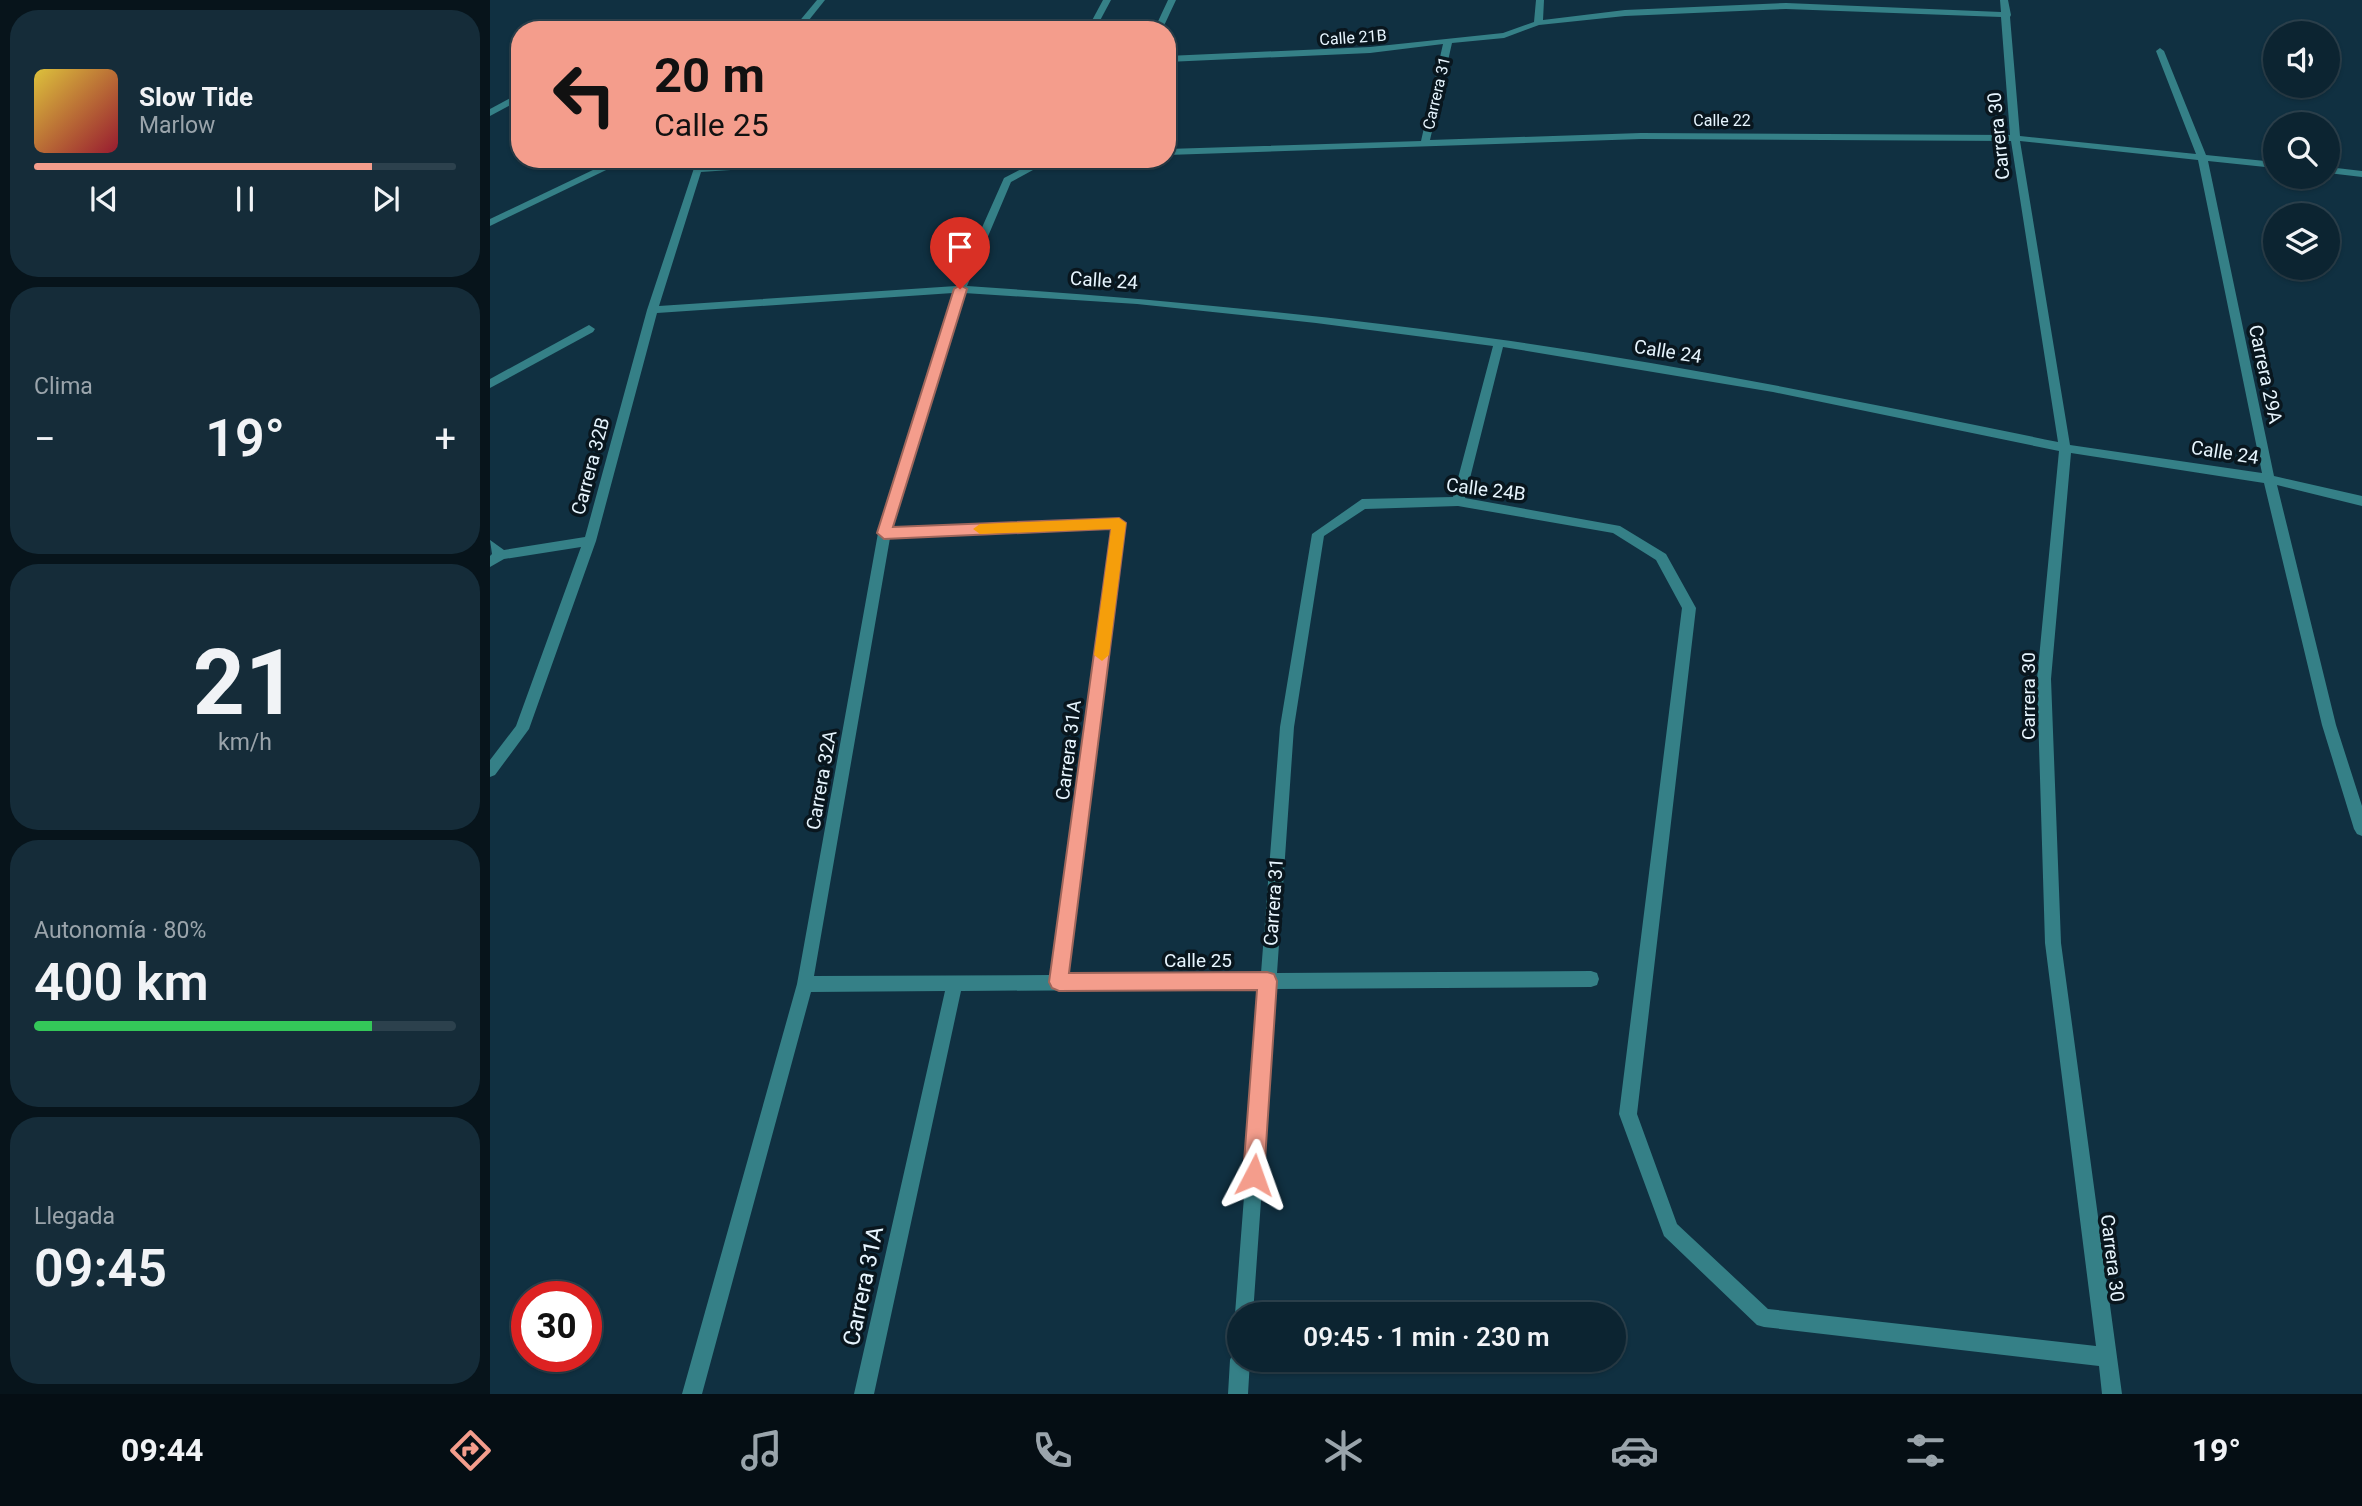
<!DOCTYPE html>
<html lang="es">
<head>
<meta charset="utf-8">
<style>
  :root { --surface:#0c2431; --page:#152c39; --text:#f1f3f6; --muted:#9aa4ab; --line:#2c414d; --accent:#f49d8c }
  body { margin:0; font-family:Roboto,sans-serif; background:var(--page); color:var(--text); height:100vh; display:flex; flex-direction:column; font-size:26px; white-space:nowrap }
  * { box-sizing:border-box; margin:0 }
  p { font-size:23px; color:var(--muted) }
  .icon { flex:none; width:38px; height:38px; fill:none; stroke:currentColor; stroke-width:2; stroke-linecap:round; stroke-linejoin:round }
  .map { position:relative; flex:1; overflow:hidden }
  .sheet { display:flex; flex-direction:column; gap:10px; padding:10px; background:#07141b; width:490px }
  .sheet>* { flex:none }
  .guide { position:absolute; left:21px; top:21px; width:665px; height:147px; border-radius:28px; box-shadow:0 2px 5px #0004,0 0 0 2px var(--line); background:#f49d8c; color:#111; overflow:hidden }
  .buttons { position:absolute; left:1773px; top:21px; display:grid; gap:14px }
  .buttons a { display:grid; place-items:center; width:77px; height:77px; border-radius:50%; background:var(--surface); box-shadow:0 2px 5px #0004,0 0 0 2px var(--line); font-size:35px }
  .speed { position:absolute; left:21px; top:1281px; display:flex; gap:14px; font-size:35px; font-weight:700; text-align:center }
  .speed>* { display:grid; place-content:center; width:91px; height:91px; border-radius:50%; background:var(--surface); box-shadow:0 2px 5px #0004,0 0 0 2px var(--line); line-height:1 }
  .speed .limit { border:10px solid #d22; background:#fff; color:#111 }
  .pin { position:absolute; display:grid; place-items:center; width:60px; height:60px; color:#fff; margin:-72px -30px; border-radius:50% 50% 50% 0; rotate:-45deg; box-shadow:0 0 7px #0007 }
  .pin .icon { rotate:45deg }
  .me { position:absolute; width:77px; margin:-38px; rotate:4deg; stroke-linejoin:round; filter:drop-shadow(0 0 5px #0008) }
  .turn { display:flex; align-items:center; gap:24px; height:147px; padding:0 28px; font-size:32px }
  .turn .icon { width:91px; height:91px; stroke-width:2.5 }
  .turn b { display:block; font-size:49px; line-height:60px }
  .big { font-size:52px; font-weight:600; line-height:1.1 }
  .sheet .tile { flex:1; display:flex; flex-direction:column; justify-content:center; gap:10px; min-width:0; padding:0 24px; border-radius:28px; background:var(--page) }
  .sheet .dial { align-items:center; gap:0 }
  .dial b { font-size:91px; line-height:1 }
  .song { display:flex; align-items:center; gap:21px }
  .cover { width:84px; height:84px; border-radius:10px; background:linear-gradient(135deg,hsl(50 70% 55%),hsl(350 70% 35%)) }
  .played { height:7px; border-radius:4px; background:linear-gradient(90deg,var(--accent) 80%,var(--line) 80%) }
  .keys { display:flex; justify-content:space-around; direction:ltr }
  .heat { display:flex; justify-content:space-between; align-items:center; font-size:38px; direction:ltr }
  .charge { height:10px; border-radius:5px; background:linear-gradient(90deg,#34c759 80%,var(--line) 0) }
  .trip { position:absolute; left:737px; top:1302px; width:399px; height:70px; border-radius:35px; background:var(--surface); box-shadow:0 2px 5px #0004,0 0 0 2px var(--line); font-weight:600; line-height:70px; text-align:center }
  .dock { display:flex; height:112px; justify-content:space-around; align-items:center; background:#050e14; color:var(--muted) }
  .dock .icon { width:49px; height:49px }
  .dock .selected { color:var(--accent) }
  .dock b { font-size:32px; color:var(--text) }
  main { display:flex; flex:1; min-height:0 }
  .map>svg:first-child { display:block }
  .lines { fill:none; stroke-linecap:round; stroke-linejoin:round }
  .minor { fill:#358087; fill-rule:evenodd }
  .route { fill:#f49d8c; stroke:#9f665b; stroke-width:2 }
  .slow { fill:#f59e0b }
  .labels { text-anchor:middle; stroke-width:7; stroke-linejoin:round; paint-order:stroke }
  .far-street-label { font-size:16px; fill:#e7f5fe; stroke:#09161e }
  .street-label { font-size:19px; fill:#e7f5fe; stroke:#09161e }
  .near-street-label { font-size:23px; fill:#e7f5fe; stroke:#09161e }
</style>
</head>
<body>
<main>
<section class="sheet">
<div class="tile">
<div class="song"><i class="cover"></i><div><b>Slow Tide</b><p>Marlow</p></div></div>
<div class="played"></div>
<div class="keys"><svg class="icon" aria-label="previous" viewBox="0 0 24 24"><path d="M18 5L8 12l10 7zM5 5v14"/></svg><svg class="icon" aria-label="pause" viewBox="0 0 24 24"><path d="M8 5v14M16 5v14"/></svg><svg class="icon" aria-label="next" viewBox="0 0 24 24"><path d="M6 5l10 7-10 7zM19 5v14"/></svg></div>
</div>
<div class="tile"><p>Clima</p>
<div class="heat"><a>−</a><b class="big">19°</b><a>+</a></div>
</div>
<div class="tile dial"><b>21</b><p>km/h</p></div>
<div class="tile"><p>Autonomía · 80%</p><b class="big">400 km</b><div class="charge"></div></div>
<div class="tile"><p>Llegada</p><b class="big">09:45</b></div>
</section>
<div class="map">
<svg width="1872" height="1394" viewBox="0 0 1872 1394">
  <rect width="100%" height="100%" fill="#103041"/>
  <g class="lines">
    <g class="minor">
      <path d="M327,0H335L311,30H302Z"/>
      <path d="M613,0H621L606,28H600L599,26Z"/>
      <path d="M678,0H686L672,30H664Z"/>
      <path d="M1046,0H1054L1053,20L1135,10L1296,3L1511,12L1510,0H1518L1521,15L1520,17L1530,136L1706,154L1666,51L1670,48L1674,51L1716,155L1785,162V168L1718,161L1784,476L1872,496V506L1787,485L1846,725L1872,806V836L1867,834L1864,829L1832,725L1774,483L1581,453L1561,679L1571,943L1632,1394H1612L1609,1366L1274,1327L1267,1325L1174,1236L1129,1114L1192,608L1166,560L1123,533L968,506L875,509L834,536L804,727L787,973L1101,971L1107,973L1109,979L1107,985L1101,987L786,989L763,1314H749V1321L745,1314L770,989L471,991L384,1394H364L455,991L321,992L212,1394H192L307,984L388,533L463,293L167,313L106,541L39,729L5,775L0,777V760L26,726L91,547L14,559L0,567V556L2,554L0,540L14,550L95,537L157,310L207,159H217L214,166L309,159H362L357,162L211,172L169,306L466,286L514,178L537,166L563,159H581L543,170L521,182L477,286C654,298 830,314 1006,339C1195,365 1382,404 1568,442L1521,141L1151,139L677,155V149L931,141L953,44L880,53L677,62V56L880,47L1013,33L1044,22ZM1296,9L1511,17L1520,135L1151,133L940,140L962,43L1014,38L1049,25L1135,16ZM1530,141L1708,160L1772,473L1580,445ZM474,293L647,304L826,323L1003,346L963,497L872,499L822,534L790,727L771,973L578,974L635,523L629,518L402,528ZM1013,347L1283,392L1569,451L1547,679L1555,943L1606,1346L1278,1309L1187,1224L1147,1114L1206,608L1176,554L1130,526L975,498ZM622,528L562,975L324,976L400,538Z"/>
      <path d="M30,93V100L0,116V109Z"/>
      <path d="M126,159H139L0,226V219Z"/>
      <path d="M1838,167L1872,171V177L1838,173Z"/>
      <path d="M99,325L105,329L103,332L0,388V379Z"/>
      <path d="M749,1351V1360H760L758,1394H738L740,1360L743,1353Z"/>
    </g>
  </g>
  <path class="route" d="M470,285L477,289L403,527L629,518L636,523L579,973L777,972L784,974L787,981L774,1175L771,1182L764,1185L756,1182L753,1175L767,990L569,991L562,988L559,982L621,529L394,539L387,533L464,289Z"/>
  <path class="slow" d="M629,518L636,523L619,655L612,661L604,655L621,529L490,534L483,529L490,524Z"/>
  <g class="labels">
    <g class="far-street-label">
      <text transform="translate(863 37) rotate(-4)" y="6">Calle 21B</text>
      <text transform="translate(946 93) rotate(-77)" y="6">Carrera 31</text>
      <text x="1232" y="126">Calle 22</text>
    </g>
    <g class="street-label">
      <text transform="translate(1508 136) rotate(-96)" y="7">Carrera 30</text>
      <text transform="translate(614 280) rotate(4)" y="7">Calle 24</text>
      <text transform="translate(1178 351) rotate(9)" y="7">Calle 24</text>
      <text transform="translate(1776 374) rotate(78)" y="7">Carrera 29A</text>
      <text transform="translate(1735 452) rotate(9)" y="7">Calle 24</text>
      <text transform="translate(100 466) rotate(-75)" y="7">Carrera 32B</text>
      <text transform="translate(996 489) rotate(7)" y="7">Calle 24B</text>
      <text transform="translate(1538 696) rotate(-90)" y="7">Carrera 30</text>
      <text transform="translate(578 750) rotate(-83)" y="7">Carrera 31A</text>
      <text transform="translate(331 780) rotate(-80)" y="7">Carrera 32A</text>
      <text transform="translate(783 902) rotate(-86)" y="7">Carrera 31</text>
      <text x="708" y="967">Calle 25</text>
      <text transform="translate(1623 1258) rotate(83)" y="7">Carrera 30</text>
    </g>
    <g class="near-street-label">
      <text transform="translate(373 1286) rotate(-78)" y="8">Carrera 31A</text>
    </g>
  </g>
</svg>
<div class="buttons">
<a><svg class="icon" aria-label="sound" viewBox="0 0 24 24"><path d="M4 9h4l5-4v14l-5-4H4zM17 9q2 3 0 6"/></svg></a>
<a><svg class="icon" aria-label="search" viewBox="0 0 24 24"><circle cx="10" cy="10" r="6"/><path d="M15 15l6 6"/></svg></a>
<a><svg class="icon" aria-label="layers" viewBox="0 0 24 24"><path d="M12 4l9 5-9 5-9-5zM3 14l9 5 9-5"/></svg></a>
</div>
<div class="speed"><div class="limit">30</div></div>
<div class="pin" style="left:470px;top:289px;background:#d93025"><svg class="icon" aria-label="arrive" viewBox="0 0 24 24"><path d="M6 21V4h12l-3 4 3 4H6"/></svg></div>
<svg class="me" style="left:764px;top:1175px" viewBox="-20 -20 40 40"><path d="M0-17L14 15 0 8-14 15z" fill="#f49d8c" stroke="#fff" stroke-width="4"/></svg>
<div class="trip">09:45 · 1 min · 230 m</div>
<div class="guide">
<div class="turn"><svg class="icon" aria-label="left" viewBox="0 0 24 24"><path d="M17 20v-9H6M10 6l-5 5 5 5"/></svg><div><b>20 m</b>Calle 25</div></div>
</div>
</div>
</main>
<nav class="dock">
<b>09:44</b>
<svg class="icon selected" aria-label="directions" viewBox="0 0 24 24"><path d="M12 3l9 9-9 9-9-9zM9 14v-3h6M13 9l2 2-2 2"/></svg>
<svg class="icon" aria-label="music" viewBox="0 0 24 24"><path d="M9 18V5l10-2v13"/><circle cx="6" cy="18" r="3"/><circle cx="16" cy="16" r="3"/></svg>
<svg class="icon" aria-label="phone" viewBox="0 0 24 24"><path d="M5 4h4l2 5-3 2q2 4 5 5l2-3 5 2v4C11 20 4 13 5 4z"/></svg>
<svg class="icon" aria-label="climate" viewBox="0 0 24 24"><path d="M12 3v18M4 7l16 10M4 17L20 7"/></svg>
<svg class="icon" aria-label="car" viewBox="0 0 24 24"><path d="M5 17H2v-5l4-1 3-4h7l3 4 3 1v5h-3M9 17h6M6 11h13"/><circle cx="7" cy="17" r="2"/><circle cx="17" cy="17" r="2"/></svg>
<svg class="icon" aria-label="filters" viewBox="0 0 24 24"><path d="M4 7h16M4 17h16"/><circle cx="9" cy="7" r="2"/><circle cx="15" cy="17" r="2"/></svg>
<b>19°</b>
</nav>
</body>
</html>
